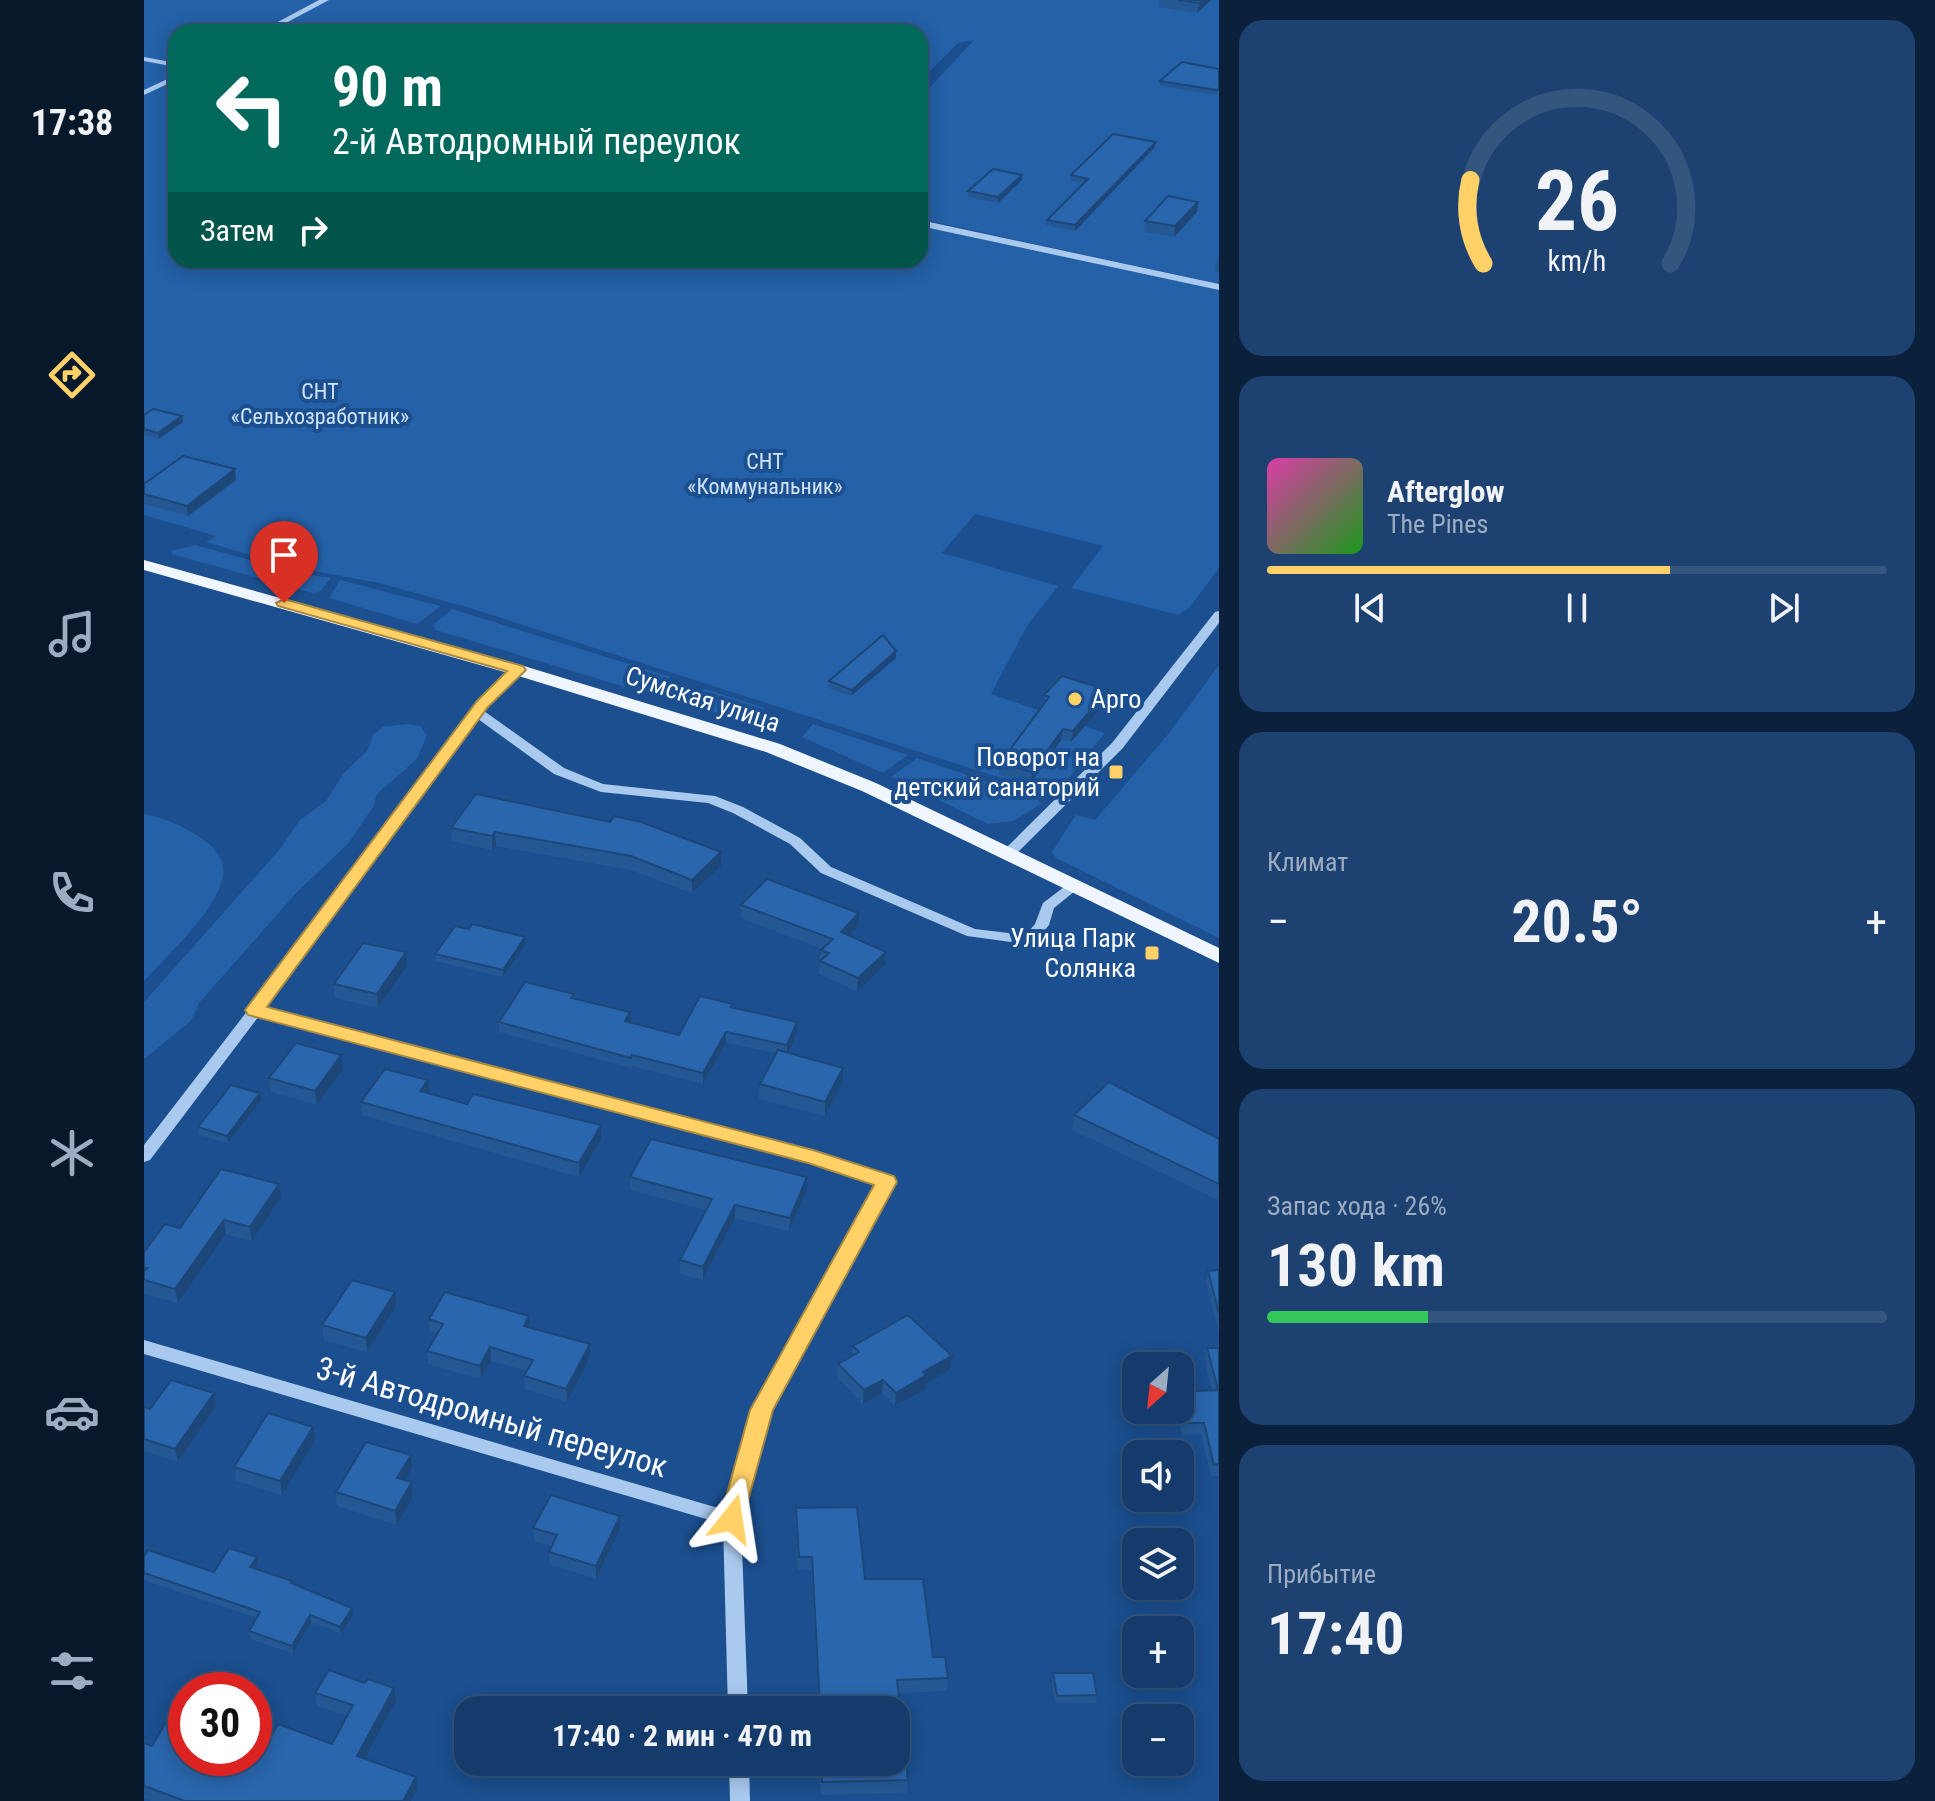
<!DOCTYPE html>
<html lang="ru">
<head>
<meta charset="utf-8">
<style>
  :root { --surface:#143b6b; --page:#1d4271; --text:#f1f3f6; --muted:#9dadc1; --line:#33557e; --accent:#ffd166 }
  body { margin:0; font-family:"Roboto Condensed",sans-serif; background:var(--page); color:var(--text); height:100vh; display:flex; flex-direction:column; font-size:30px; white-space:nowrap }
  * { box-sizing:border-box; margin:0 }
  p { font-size:26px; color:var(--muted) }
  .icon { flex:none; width:44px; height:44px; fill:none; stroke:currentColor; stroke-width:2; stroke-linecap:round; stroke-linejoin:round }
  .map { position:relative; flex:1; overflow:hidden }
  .details { display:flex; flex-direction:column; gap:20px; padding:20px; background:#0b203b; width:716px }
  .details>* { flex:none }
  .top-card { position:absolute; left:24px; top:24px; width:760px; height:244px; border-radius:24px; box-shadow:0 4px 20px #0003,0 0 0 2px var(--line); background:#00695c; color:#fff; overflow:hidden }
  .needle { width:52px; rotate:207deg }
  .fabs { position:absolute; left:978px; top:1352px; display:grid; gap:16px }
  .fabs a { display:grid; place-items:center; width:72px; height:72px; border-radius:16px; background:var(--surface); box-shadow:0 4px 20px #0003,0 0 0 2px var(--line); font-size:40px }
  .speed { position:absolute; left:24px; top:1672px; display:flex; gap:16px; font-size:40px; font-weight:700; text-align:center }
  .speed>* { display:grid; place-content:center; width:104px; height:104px; border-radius:50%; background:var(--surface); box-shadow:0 4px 20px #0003,0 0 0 2px var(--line); line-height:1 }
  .speed .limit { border:12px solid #d22; background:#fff; color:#111 }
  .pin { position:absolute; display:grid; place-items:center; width:68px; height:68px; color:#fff; margin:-82px -34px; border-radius:50% 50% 50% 0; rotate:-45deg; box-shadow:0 0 8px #0007 }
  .pin .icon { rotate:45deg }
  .me { position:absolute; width:88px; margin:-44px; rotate:15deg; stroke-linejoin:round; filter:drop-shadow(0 0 6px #0008) }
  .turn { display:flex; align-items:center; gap:28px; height:168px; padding:0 32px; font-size:36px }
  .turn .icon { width:104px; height:104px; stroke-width:2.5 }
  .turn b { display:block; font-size:56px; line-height:68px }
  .then { display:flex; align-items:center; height:76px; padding:0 32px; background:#0003; gap:16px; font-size:30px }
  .big { font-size:60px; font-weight:700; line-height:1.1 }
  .details .card { flex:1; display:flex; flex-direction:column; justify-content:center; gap:12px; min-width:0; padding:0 28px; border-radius:24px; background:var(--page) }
  .details .dial { align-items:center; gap:0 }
  .dial svg { height:208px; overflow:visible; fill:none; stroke:var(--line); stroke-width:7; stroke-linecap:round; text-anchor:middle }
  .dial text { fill:var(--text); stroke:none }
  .song { display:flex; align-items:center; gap:24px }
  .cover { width:96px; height:96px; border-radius:12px; background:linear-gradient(135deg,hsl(320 70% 55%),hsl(120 70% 35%)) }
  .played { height:8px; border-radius:4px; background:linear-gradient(90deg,var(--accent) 65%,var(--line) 65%) }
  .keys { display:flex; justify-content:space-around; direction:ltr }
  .heat { display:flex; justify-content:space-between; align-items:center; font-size:44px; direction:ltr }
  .charge { height:12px; border-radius:6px; background:linear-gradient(90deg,#34c759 26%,var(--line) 0) }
  .trip { position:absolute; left:310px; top:1696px; width:456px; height:80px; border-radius:24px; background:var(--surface); box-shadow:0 4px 20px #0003,0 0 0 2px var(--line); font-weight:700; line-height:80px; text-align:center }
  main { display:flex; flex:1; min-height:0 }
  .dock { display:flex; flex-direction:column; width:144px; justify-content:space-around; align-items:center; background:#08182b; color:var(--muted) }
  .dock .icon { width:56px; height:56px }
  .dock .active { color:var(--accent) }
  .dock b { font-size:36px; color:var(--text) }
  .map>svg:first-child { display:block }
  .green { fill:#2461a8 }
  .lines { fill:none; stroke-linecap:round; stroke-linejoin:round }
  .minor { fill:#a9c9ee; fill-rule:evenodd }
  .major { fill:#f0f6ff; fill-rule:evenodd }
  .wall { fill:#245895 }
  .shaded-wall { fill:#1d4779 }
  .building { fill:#2a66ad; stroke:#1d4779; stroke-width:2 }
  .route { fill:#ffd166; stroke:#a68842; stroke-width:2 }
  .poi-dot { fill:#ffd166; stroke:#1b4f8f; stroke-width:3 }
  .labels { text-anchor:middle; stroke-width:8; stroke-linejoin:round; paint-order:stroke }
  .far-park-label { font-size:22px; fill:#cfe3fa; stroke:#1b4f8f }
  .street-label { font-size:26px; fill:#fff; stroke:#1b4f8f }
  .poi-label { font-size:26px; fill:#fff; stroke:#1b4f8f; text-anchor:end }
  .near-street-label { font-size:32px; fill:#fff; stroke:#1b4f8f }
</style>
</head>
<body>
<main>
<nav class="dock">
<b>17:38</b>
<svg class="icon active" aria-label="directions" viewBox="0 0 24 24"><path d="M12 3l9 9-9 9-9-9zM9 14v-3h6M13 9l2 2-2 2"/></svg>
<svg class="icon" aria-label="music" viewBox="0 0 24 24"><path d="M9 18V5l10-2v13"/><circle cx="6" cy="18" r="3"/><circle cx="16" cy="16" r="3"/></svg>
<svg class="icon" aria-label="phone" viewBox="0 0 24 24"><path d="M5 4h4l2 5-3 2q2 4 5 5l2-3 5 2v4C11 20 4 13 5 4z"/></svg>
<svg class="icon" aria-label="climate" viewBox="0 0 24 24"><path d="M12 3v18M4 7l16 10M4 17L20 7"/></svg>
<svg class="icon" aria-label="car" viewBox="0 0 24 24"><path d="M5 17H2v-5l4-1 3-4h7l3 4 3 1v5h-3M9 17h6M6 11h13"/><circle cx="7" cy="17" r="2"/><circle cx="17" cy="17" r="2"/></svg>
<svg class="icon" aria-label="filters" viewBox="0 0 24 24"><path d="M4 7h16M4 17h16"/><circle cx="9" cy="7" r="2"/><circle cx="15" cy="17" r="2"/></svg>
</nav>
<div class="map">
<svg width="1075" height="1801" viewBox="0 0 1075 1801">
  <rect width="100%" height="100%" fill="#1b4f8f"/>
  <g class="green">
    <path d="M0,0H1075V284L776,219V98L830,40L814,43L776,81V32H32V260H776V223L1075,287V568L1045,608L1034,615L927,588L959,546L831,514L798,553L914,586L883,626L847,694L961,733L910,795L326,608L235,583L148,567L62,542L72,536L0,515Z"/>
    <path d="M51,545L145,571L186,578L177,591L168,593L28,554V551Z"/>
    <path d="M196,580L297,606L273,624L185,598Z"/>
    <path d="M308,609L527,677L501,693L292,630L289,625Z"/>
    <path d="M1075,665V938L912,858L908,852L932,815L951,820L1026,732Z"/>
    <path d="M561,689L621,708L609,723L521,700Z"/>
    <path d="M262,724L276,726L283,735L273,759L233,794L229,807L204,844L154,891L55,1003L47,1021L0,1059V1002L135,850L156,820L182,801L199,774L223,751L229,735L239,727Z"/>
    <path d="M669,724L764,755L739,773L658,737Z"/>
    <path d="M773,758L891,798L897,804L869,821L844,824L747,777Z"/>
    <path d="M0,814C21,818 39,826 57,838C66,844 77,854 79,866C85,900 22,957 0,981Z"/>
  </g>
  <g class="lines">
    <g class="minor">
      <path d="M175,0H185L125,32H115Z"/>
      <path d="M0,57L32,63V67L0,61Z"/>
      <path d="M32,75V80L0,95V90Z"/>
      <path d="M776,220L1075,284V290L776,226Z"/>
      <path d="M1075,611V623L978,749L869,857H859L857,854L859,851L968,743L1071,612Z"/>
      <path d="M374,666L380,670L378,673L340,711L420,768L459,784L571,796L599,807L656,838L687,867L831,929L873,934L885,931L891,924L899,903L924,884H934L936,887L910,908L905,925L895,937L874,943L823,936L677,873L646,844L589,813L564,803L457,792L410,774L334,719L121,1008L669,1151L748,1178L750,1182L626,1410L597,1519L604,1710H584L579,1524L0,1354V1340L581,1510L608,1410L733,1185L665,1161L115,1016L6,1160L0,1162V1145L165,931L335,701L370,667Z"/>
      <path d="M585,1762H605L606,1801H586Z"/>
    </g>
    <path class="major" d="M0,560L380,666L636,744L732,783L1075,948V963L718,791L622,752L368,674L0,570Z"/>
  </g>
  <g class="wall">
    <path d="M1016,0H1067L1053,13L1015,7Z"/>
    <path d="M1075,69V92L1072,95L1016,86V81Z"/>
    <path d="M1011,147L931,231L902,225L903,220L939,183L926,181L927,175Z"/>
    <path d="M878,180L854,203L824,197V191Z"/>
    <path d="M1053,212L1030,237L1000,232L1001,221Z"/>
    <path d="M1075,258V272L1071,271L1073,260Z"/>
    <path d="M0,415L39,422L15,439L0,435Z"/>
    <path d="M91,469L92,480L44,516L0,504V484Z"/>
    <path d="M752,658L707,696L684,688L685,681Z"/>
    <path d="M964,690L963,701L927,742L917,740L887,783L855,774L856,763L900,704V695Z"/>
    <path d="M307,828L577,852V866L548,893L487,870L352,846L348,850L308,841Z"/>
    <path d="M597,905L714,926L705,936L742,952L741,965L713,991L675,974L677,950L678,949L597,918Z"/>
    <path d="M325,929L381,937L382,944L359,977L291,961V954Z"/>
    <path d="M262,952L263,966L234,1008L191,998L190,984Z"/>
    <path d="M430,999L487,1022L535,1035L589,1004V1008L653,1033L644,1053L699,1082L681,1116L615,1099L616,1084L633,1053L582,1043L559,1084L488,1066L487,1068L355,1032V1022Z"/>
    <path d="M199,1069L173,1105L127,1092L125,1078Z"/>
    <path d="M285,1094L323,1104L457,1125V1139L435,1177L218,1115L217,1102Z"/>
    <path d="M117,1100L84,1143L55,1135L54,1127Z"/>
    <path d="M930,1115L1075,1139V1200L928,1130Z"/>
    <path d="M486,1177L663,1190L645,1231L591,1218L559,1280L536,1274V1260L562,1210L486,1190Z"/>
    <path d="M137,1197L108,1241L82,1234L34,1303L0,1294V1252L36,1228Z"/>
    <path d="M1075,1270V1334L1062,1282L1064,1271Z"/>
    <path d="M251,1292L252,1306L223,1352L180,1340L178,1325Z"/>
    <path d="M285,1319L386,1327L446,1357L423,1402L381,1389L380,1376L383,1371L347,1361L337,1379L284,1364L283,1351L293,1334L286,1332Z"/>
    <path d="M709,1346L806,1370L782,1384L781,1389L751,1406L738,1393L719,1404L693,1377L694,1364L708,1356Z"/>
    <path d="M1063,1348H1075V1476H1067L1057,1434L1038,1435L1032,1410H1036V1392L1068,1391L1061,1360Z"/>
    <path d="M72,1406L34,1462L0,1451V1407L6,1409Z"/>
    <path d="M169,1427L171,1441L138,1495L92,1481L90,1467Z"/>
    <path d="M268,1468L261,1480L269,1496L253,1525L193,1506L192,1492Z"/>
    <path d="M652,1508L721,1579L789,1657L804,1678L803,1691L754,1693L764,1780L763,1793L677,1795L675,1762H752L675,1707L667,1570H654L651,1521Z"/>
    <path d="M476,1516V1529L452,1579L405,1564V1552L407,1546L390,1541L389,1528Z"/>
    <path d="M0,1556L70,1572L113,1557L114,1564L111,1569L208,1608L209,1615L197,1634L167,1622L149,1653L107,1639L105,1631L113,1618L0,1580Z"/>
    <path d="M909,1673L953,1695L952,1703H912L908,1681Z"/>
    <path d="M171,1693L252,1701L221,1759L273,1790L267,1801H8L0,1798V1743L42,1758L115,1757L188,1744L203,1716L173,1706Z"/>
  </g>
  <g class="shaded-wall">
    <path d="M1058,0H1067L1053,13L1055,3Z"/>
    <path d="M1012,142L1011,147L931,231V225Z"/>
    <path d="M878,175V180L854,203V197Z"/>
    <path d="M1054,202L1053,212L1030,237L1031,226Z"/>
    <path d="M38,416L39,422L15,439L14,433Z"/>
    <path d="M91,469L92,480L44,516L43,506Z"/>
    <path d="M752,651V658L707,696L708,690Z"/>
    <path d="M964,690L963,701L927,742L929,731Z"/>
    <path d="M919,729L917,740L887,783L888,772Z"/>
    <path d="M351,832L352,846L348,850V836Z"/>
    <path d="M577,852V866L548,893V880Z"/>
    <path d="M715,913L714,926L696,945L697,932Z"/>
    <path d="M381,937L382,944L359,977V970Z"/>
    <path d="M262,952L263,966L234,1008L233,994Z"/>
    <path d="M742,952L741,965L713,991L714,978Z"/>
    <path d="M486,1012L487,1022L481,1021Z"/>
    <path d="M653,1022V1033L643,1055V1045Z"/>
    <path d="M582,1032V1043L559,1084V1073Z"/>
    <path d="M197,1055L199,1069L173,1105L171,1091Z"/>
    <path d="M699,1068V1082L681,1116V1102Z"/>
    <path d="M284,1080L285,1094L276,1091Z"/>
    <path d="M116,1093L117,1100L84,1143L83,1136Z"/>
    <path d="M457,1125V1139L435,1177V1163Z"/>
    <path d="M663,1177V1190L645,1231L646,1218Z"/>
    <path d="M135,1184L137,1197L108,1241L106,1227Z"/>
    <path d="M591,1205V1218L559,1280V1267Z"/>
    <path d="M80,1220L82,1234L34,1303L31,1289Z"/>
    <path d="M251,1292L252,1306L223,1352L222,1338Z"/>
    <path d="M385,1316L386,1329L380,1326Z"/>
    <path d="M446,1344V1357L423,1402L422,1389Z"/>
    <path d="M346,1347L347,1361L337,1379L336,1366Z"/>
    <path d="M808,1356L806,1370L782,1384L781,1389L751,1406L752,1393L779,1372Z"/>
    <path d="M739,1380L738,1393L719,1404L720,1390Z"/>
    <path d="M70,1393L72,1406L34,1462L31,1449Z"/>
    <path d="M169,1427L171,1441L138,1495L136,1481Z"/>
    <path d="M267,1455L268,1468L255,1491L253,1478Z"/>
    <path d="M268,1482L269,1496L253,1525L251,1511Z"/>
    <path d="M476,1516V1529L452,1579V1566Z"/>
    <path d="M113,1557L114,1564L107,1575L106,1567Z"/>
    <path d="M208,1608L209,1615L197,1634L196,1627Z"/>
    <path d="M166,1615L167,1622L149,1653L148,1646Z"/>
    <path d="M250,1688L252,1701L215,1769L213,1756Z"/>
    <path d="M272,1777L273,1790L267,1801H259Z"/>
  </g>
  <g class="building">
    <path d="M1034,0H1058L1055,3Z"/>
    <path d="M1038,62L1075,69V88L1073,90L1016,81Z"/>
    <path d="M969,134L1012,142L931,225L903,220L944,179L927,175Z"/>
    <path d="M849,169L878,175L854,197L824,191Z"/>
    <path d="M1024,196L1054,202L1031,226L1001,221Z"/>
    <path d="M9,409L38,416L14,433L0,429V415Z"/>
    <path d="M39,456L91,469L43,506L0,494V484Z"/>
    <path d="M739,635L752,651L708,690L685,681Z"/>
    <path d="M918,676L964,690L929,731L919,729L888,772L856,763L905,697L900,695Z"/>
    <path d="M332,794L466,822L470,816L497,822L577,852L548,880L487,856L351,832L348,836L307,828Z"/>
    <path d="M623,879L715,913L697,932L742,952L714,978L676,961L685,953L677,950L689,939L597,905Z"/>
    <path d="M328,924L381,937L359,970L291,954L311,926L325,929Z"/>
    <path d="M219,943L262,952L233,994L190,984Z"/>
    <path d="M381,982L430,994L427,998L486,1012L481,1021L535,1035L556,996L589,1004L587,1007L653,1022L643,1045L582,1032L559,1073L488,1055L487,1058L355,1022Z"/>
    <path d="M152,1043L197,1055L171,1091L125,1078Z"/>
    <path d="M634,1050L699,1068L681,1102L616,1084Z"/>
    <path d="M241,1069L284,1080L276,1091L323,1104L329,1094L457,1125L435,1163L217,1102Z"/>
    <path d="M965,1082L1075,1139V1184L930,1115Z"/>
    <path d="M87,1085L116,1093L83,1136L54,1127Z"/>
    <path d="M507,1139L663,1177L646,1218L591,1205L559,1267L536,1260L568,1199L486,1177Z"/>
    <path d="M77,1169L135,1184L106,1227L80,1220L31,1289L0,1280V1272L3,1268H0V1252L21,1224L36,1228Z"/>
    <path d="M1075,1270V1314L1064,1271Z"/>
    <path d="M208,1280L251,1292L222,1338L178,1325Z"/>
    <path d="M301,1292L385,1316L380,1326L446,1344L422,1389L380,1376L389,1360L346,1347L336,1366L283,1351L299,1324L285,1319Z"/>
    <path d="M764,1315L808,1356L779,1372L782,1375L752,1393L739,1380L720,1390L694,1364L715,1352L709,1346Z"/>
    <path d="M1063,1348H1075V1464L1070,1465L1060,1423H1040L1036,1405V1392L1074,1390Z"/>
    <path d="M27,1380L70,1393L31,1449L0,1439V1407L6,1409Z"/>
    <path d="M124,1413L169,1427L136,1481L90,1467Z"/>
    <path d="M222,1442L267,1455L253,1478L268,1482L251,1511L192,1492Z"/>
    <path d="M407,1495L476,1516L452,1566L405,1552L413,1535L389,1528Z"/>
    <path d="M713,1507L721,1579H779L789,1657H801L804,1678L753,1680L764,1780L678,1782L677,1762H752V1710H673L672,1707H676L668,1557H655L652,1508Z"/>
    <path d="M85,1548L113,1557L106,1567L148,1581L147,1583L208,1608L196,1627L166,1615L148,1646L105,1631L116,1612L0,1573V1556L4,1550L70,1572Z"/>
    <path d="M185,1670L221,1683L224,1679L250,1688L213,1756L272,1777L259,1801H41L0,1786V1743L8,1746L28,1712L42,1717V1758H110V1756L115,1757L134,1724L188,1744L209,1705L171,1693Z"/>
    <path d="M909,1673H949L953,1695L913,1696Z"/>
  </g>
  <path class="route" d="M140,599L379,666L382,670L344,707L123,1007L669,1150L750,1176L753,1182L629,1410L597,1526L588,1529L580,1526L576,1519L606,1410L730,1185L664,1163L104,1015L101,1010L104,1006L333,701L363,671L134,606L132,603Z"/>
  <g class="poi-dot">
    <circle cx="931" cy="699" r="8"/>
    <rect x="964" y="764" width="16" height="16" rx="4"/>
    <rect x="1000" y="945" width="16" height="16" rx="4"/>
  </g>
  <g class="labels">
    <g class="far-park-label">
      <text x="176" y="399">СНТ<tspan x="176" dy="25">«Сельхозработник»</tspan></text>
      <text x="621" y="469">СНТ<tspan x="621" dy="25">«Коммунальник»</tspan></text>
    </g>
    <g class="street-label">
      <text transform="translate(559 699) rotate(18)" y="9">Сумская улица</text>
    </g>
    <g class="poi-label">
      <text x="947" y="708" text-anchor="start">Арго</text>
      <text x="956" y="766">Поворот на<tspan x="956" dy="30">детский санаторий</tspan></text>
      <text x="992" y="947">Улица Парк<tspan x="992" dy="30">Солянка</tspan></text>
    </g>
    <g class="near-street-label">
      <text transform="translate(348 1417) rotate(16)" y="11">3-й Автодромный переулок</text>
    </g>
  </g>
</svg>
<div class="fabs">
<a><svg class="needle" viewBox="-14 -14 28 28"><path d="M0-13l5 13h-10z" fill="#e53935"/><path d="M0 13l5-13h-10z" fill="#9dadc1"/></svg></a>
<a><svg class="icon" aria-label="sound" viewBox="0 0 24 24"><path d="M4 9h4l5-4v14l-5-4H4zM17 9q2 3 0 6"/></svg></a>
<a><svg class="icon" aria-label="layers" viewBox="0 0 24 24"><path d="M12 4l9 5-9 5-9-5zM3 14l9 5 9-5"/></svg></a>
<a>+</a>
<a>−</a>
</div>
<div class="speed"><div class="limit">30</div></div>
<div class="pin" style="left:140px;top:603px;background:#d93025"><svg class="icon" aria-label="arrive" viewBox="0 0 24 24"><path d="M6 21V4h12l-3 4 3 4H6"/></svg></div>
<svg class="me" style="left:588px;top:1519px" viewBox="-20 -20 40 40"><path d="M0-17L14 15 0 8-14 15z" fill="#ffd166" stroke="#fff" stroke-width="4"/></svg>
<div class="trip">17:40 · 2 мин · 470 m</div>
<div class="top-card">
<div class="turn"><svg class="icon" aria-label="left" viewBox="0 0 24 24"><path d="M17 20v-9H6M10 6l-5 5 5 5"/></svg><div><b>90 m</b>2-й Автодромный переулок</div></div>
<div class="then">Затем<svg class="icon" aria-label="right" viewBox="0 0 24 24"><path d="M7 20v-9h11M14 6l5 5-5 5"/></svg></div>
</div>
</div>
<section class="details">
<div class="card dial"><svg viewBox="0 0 100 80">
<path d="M14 69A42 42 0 1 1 86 69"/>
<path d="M14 69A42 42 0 0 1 9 37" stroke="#ffd166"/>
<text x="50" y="56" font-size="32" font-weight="700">26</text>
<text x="50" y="72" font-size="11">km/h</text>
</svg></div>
<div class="card">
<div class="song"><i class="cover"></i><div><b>Afterglow</b><p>The Pines</p></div></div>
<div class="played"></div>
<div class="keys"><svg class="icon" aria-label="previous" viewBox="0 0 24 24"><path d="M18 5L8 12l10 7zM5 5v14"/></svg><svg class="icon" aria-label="pause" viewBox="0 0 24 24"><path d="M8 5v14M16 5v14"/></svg><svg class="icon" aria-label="next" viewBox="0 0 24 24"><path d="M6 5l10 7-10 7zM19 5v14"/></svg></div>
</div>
<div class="card"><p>Климат</p>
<div class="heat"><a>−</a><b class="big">20.5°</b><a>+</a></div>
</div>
<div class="card"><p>Запас хода · 26%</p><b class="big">130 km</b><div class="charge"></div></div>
<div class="card"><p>Прибытие</p><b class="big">17:40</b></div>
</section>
</main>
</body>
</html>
